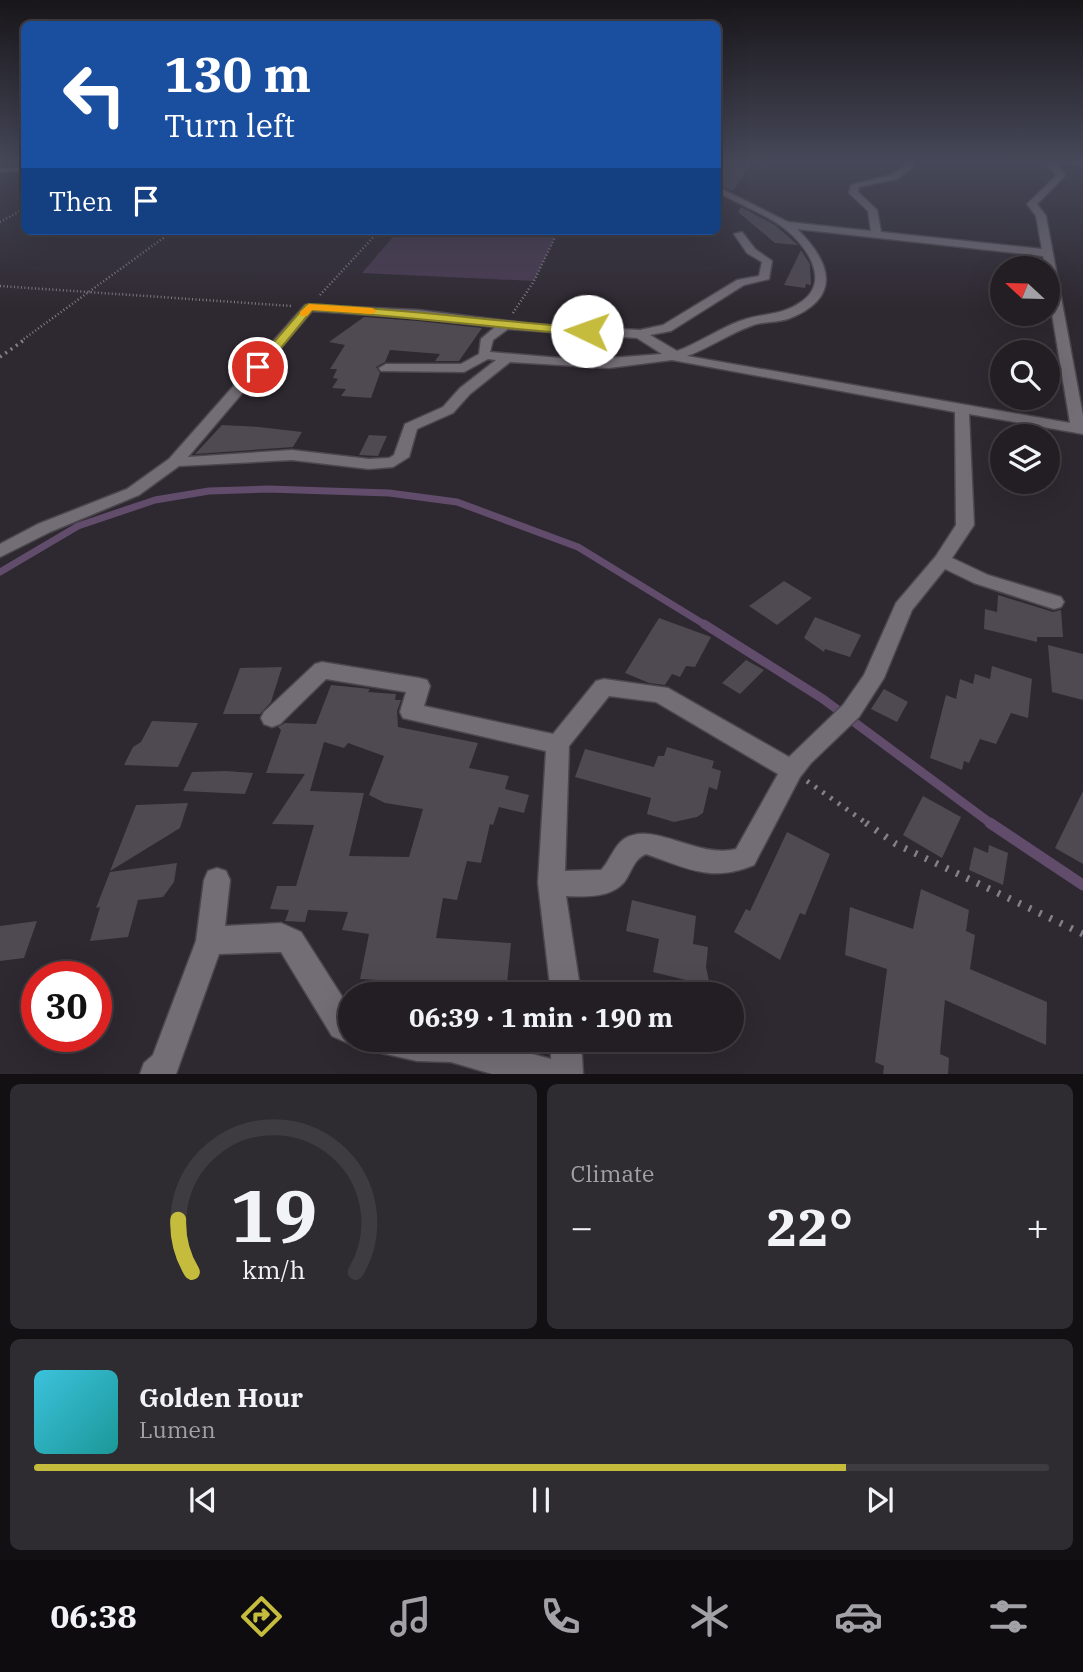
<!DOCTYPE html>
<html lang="en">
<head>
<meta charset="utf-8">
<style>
  :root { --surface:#221e24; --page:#2e2b31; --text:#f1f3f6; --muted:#a2a2a6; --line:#3f3c41; --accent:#c5bc3d }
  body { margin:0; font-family:"IBM Plex Serif",serif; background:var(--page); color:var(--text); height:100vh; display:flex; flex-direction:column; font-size:26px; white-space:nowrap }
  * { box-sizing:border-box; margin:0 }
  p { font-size:23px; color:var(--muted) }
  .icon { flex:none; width:38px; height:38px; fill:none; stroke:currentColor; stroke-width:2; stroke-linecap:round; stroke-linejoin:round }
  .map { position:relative; height:1074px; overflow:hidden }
  .drawer { display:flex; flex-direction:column; gap:10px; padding:10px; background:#131014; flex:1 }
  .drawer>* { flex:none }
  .top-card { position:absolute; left:21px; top:21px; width:700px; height:214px; border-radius:10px; box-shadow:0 7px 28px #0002,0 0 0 2px var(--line); background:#1a4fa0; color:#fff; overflow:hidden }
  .needle { width:46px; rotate:292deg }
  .controls { position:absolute; left:990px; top:256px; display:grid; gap:14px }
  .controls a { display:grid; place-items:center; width:70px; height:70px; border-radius:50%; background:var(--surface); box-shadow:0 7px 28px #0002,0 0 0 2px var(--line); font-size:35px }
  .speed { position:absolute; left:21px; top:961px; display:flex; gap:14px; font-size:35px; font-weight:700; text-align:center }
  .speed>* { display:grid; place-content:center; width:91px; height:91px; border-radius:50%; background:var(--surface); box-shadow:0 7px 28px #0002,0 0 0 2px var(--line); line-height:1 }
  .speed .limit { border:10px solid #d22; background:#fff; color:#111 }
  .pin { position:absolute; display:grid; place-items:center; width:60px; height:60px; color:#fff; margin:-30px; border:4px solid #fff; border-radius:50%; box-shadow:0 2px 7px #0007 }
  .me { position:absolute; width:77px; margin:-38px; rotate:273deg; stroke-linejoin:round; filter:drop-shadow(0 0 5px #0008) }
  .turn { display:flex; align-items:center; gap:24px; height:147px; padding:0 28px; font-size:32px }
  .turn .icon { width:91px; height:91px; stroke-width:2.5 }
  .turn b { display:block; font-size:49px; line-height:60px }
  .then { display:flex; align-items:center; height:66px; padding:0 28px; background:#0003; gap:14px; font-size:26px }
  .big { font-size:52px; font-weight:800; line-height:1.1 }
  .drawer .tile { flex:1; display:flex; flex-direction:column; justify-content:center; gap:10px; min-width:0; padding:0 24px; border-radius:10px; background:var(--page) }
  .drawer .dial { align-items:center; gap:0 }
  .dial svg { height:182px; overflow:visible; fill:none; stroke:var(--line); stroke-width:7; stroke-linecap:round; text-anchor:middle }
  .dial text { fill:var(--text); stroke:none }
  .song { display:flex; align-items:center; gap:21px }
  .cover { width:84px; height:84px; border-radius:10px; background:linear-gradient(135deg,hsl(190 70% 55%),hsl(180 70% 35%)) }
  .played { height:7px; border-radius:4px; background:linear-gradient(90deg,var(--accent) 80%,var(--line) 80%) }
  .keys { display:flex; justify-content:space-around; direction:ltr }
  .heat { display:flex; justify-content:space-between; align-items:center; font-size:38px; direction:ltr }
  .drawer .tiles { flex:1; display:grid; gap:10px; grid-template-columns:1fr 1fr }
  .tile:last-child { grid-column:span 2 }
  .trip { position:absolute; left:338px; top:982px; width:406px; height:70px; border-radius:35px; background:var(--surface); box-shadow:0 7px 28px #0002,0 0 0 2px var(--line); font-weight:800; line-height:70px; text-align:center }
  .tab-bar { display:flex; height:112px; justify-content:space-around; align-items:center; background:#0e0c0e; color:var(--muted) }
  .tab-bar .icon { width:49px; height:49px }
  .tab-bar .current { color:var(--accent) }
  .tab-bar b { font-size:32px; color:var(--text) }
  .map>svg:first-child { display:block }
  .green { fill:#48394f }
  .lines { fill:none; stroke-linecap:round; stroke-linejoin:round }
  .stream-far2 { stroke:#624c6c; stroke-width:7 }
  .stream-far1 { stroke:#624c6c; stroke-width:9 }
  .stream { stroke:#624c6c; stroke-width:11 }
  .building { fill:#4f4951; fill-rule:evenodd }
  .minor-casing { stroke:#4b474d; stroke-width:3 }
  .path-far3 { stroke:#858087; stroke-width:2.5; stroke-dasharray:1 2.5; stroke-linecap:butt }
  .path-far2 { stroke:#858087; stroke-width:3.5; stroke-dasharray:2 4.5; stroke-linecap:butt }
  .path-far1 { stroke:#858087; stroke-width:5; stroke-dasharray:2.5 7; stroke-linecap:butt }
  .path { stroke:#858087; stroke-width:7; stroke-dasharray:2.5 9; stroke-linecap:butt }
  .minor { fill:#736d76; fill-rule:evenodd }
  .route { fill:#c5bc3d; stroke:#807a28; stroke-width:2 }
  .slow { fill:#f59e0b }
</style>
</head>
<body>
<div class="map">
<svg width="1083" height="1074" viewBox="0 0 1083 1074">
  <rect width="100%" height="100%" fill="#2e2830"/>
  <path class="green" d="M398,231H558L534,281L362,273Z"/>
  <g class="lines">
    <path class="stream-far2" d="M0,572L78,526L155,500L209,491L268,489L389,493L457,502L578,547L707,626"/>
    <path class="stream-far1" d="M704,624L823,699L993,825"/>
    <path class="stream" d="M990,823L1083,885"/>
  </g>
  <g class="building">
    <path d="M718,160H753L733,191L718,184Z"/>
    <path d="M741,207L775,225L798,245L775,243L738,212Z"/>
    <path d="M801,250L810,264L811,285L806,284L805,288L784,285Z"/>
    <path d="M364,317L418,321L482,328L459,361H435L440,354L390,350L385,362L376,367L380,373L371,398L341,396L346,389L332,388L338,379L333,378L337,369H330L345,345L329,342Z"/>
    <path d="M222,425L259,427L302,432L293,447L195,454Z"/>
    <path d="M369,435L387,436L378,456L359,455Z"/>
    <path d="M784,581L812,598L777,625L749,606Z"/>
    <path d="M998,595L1053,612L1061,610L1063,637H1037V642L984,629L985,609L997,612Z"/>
    <path d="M815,617L861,635L850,657L825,649L824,652L804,638Z"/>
    <path d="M659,618L711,637L695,667L686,666L680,677L672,674L665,685L649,683L625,673Z"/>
    <path d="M1048,645L1083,654V700L1052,692Z"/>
    <path d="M746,660L764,670L740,694L722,683Z"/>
    <path d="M992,666L1032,679L1028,718L1011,713L996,744L980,739L969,763L964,761L962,770L930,758L946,695L956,699L960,679L973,684L975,674L990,679Z"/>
    <path d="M282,667L271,702L260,714H223L240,668Z"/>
    <path d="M331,685L370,689L368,692L396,694L395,700H401L397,711L398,727L478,743L469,768L509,776L505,789L529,795L524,813L499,807L493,825L490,824L481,863L467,861L457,900L443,898L436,938L511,943L506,994H377L380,980L360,979L369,934L342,930L348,912L308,910L305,922L285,921L289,910L270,909L277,886H296L314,825L272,824L305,774L266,773L281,730L278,727L285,723L316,724ZM324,742L344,748L348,743L384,756L369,795L385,803L423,809L409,857L349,856L364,793L310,791Z"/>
    <path d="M884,689L908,702L897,722L871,709Z"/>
    <path d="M152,721L198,723L178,767L124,765L133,747L141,742Z"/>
    <path d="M667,747L714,761L712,768L721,771L717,790L709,787L703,813L697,817L674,822L647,814L651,798L575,777L585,749L654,767L658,756H664Z"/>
    <path d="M192,772L226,771L253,773L245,794L183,791Z"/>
    <path d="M1083,791V864L1055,848Z"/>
    <path d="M923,796L961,817L942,858L903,835Z"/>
    <path d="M188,803L180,828L110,871L136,805Z"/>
    <path d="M787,832L830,854L805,915L800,913L780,960L734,932L746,909L750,911Z"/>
    <path d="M989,845L1008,853L1003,885L969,870L974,847L988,853Z"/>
    <path d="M177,863L174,882L163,897L138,900L128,937L90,941L100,907L96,908L110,872Z"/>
    <path d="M921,889L969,910L966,931L975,935L970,969L1047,1002L1046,1045L945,1000L940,1054L949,1058L948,1074H883L884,1066L875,1062L887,969L845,955L850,907L913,929Z"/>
    <path d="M632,900L696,916L693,944L708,947L706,967L710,986L653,972L659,939L626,931Z"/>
    <path d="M37,921L24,958L0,961V926Z"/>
  </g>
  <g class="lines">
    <defs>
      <g id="minor">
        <path d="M905,160H913V167L897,179L859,187L858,192L877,210L881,232L1042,249L1036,216L1027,204L1056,176L1045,160L1083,161V165L1056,163L1065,174L1064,177L1037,204L1046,216L1083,416V434L969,414L974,525L952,558L988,575L1061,597L1064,602L1061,607L1054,609L974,583L945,569L912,610L884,678L859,717L811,763L800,777L754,865C711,883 687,868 646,854C636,858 633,867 628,876C617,898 588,897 566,896L581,994H551L538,883L546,751L403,718L400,712L406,692L326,679L280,724L272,727L264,724L261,718L264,712L315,664L322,662L419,678L427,680L430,686L424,706L553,734L596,681L604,679L668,688L789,757L843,705L864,675L896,603L936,556L956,525L955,412L672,360L609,368L510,362L470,394L453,413L417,429L409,457L393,467L369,469L292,460L179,466L139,495L50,532L0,557V544L38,524L127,489L169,459L305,305L418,310L540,325L640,330L663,325L737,280L759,276L762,262L747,253L734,234L742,232L755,249L772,261L769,279L744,285L671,331L650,335L677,351C699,343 718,329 740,321C761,313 782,316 801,302C832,281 806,245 784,228C764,213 739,205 718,192V187L788,222L871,231L868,211L849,193L851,185L891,175L905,166ZM797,229L1043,256L1045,268H1048V290L1070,423L687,356C710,348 728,334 751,326C763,321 776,323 788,319C842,298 832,263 797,229ZM312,311L418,318L495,327L481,339L479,354L461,364H386L379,368L381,371L464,372L488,359L496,360L460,388L443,407L405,424L394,455L389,458L369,459L292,450L188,457ZM508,329L637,338L662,354L584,360L490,352L493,340ZM609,696L656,702L778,774L736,849C697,859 653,820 624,839C613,847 610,861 601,870L565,871L569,746Z"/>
        <path d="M24,167V171L0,172V168Z"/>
        <path d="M217,868L226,871L230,880L225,926L281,923L301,932L350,1009V1040H361L350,1044L332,1036L281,952L219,954L176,1074H140L144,1063L153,1055L196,941L204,880L208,871Z"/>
        <path d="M369,1040H480L551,1059V1040H581L583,1074H492L451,1062L417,1061L373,1051Z"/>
      </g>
    </defs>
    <use href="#minor" class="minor-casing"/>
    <g class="path-far3">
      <path d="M0,222L24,209"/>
      <path d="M0,286L292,306"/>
      <path d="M320,295L379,231"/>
      <path d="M513,313L534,281L558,231"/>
      <path d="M21,341L173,231"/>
    </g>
    <path class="path-far2" d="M0,357L24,340"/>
    <path class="path-far1" d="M807,781L869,825"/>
    <path class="path" d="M866,823L896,844L1083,934"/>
    <use href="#minor" class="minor"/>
  </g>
  <linearGradient id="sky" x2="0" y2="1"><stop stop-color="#19161a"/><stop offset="0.52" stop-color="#464859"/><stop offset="1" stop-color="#464859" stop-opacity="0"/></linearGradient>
  <rect width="1083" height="310" fill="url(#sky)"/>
  <path class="route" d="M309,304C402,309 495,321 587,328L593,331L587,335C495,328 404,316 312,310L263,370H254V365L306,305Z"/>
  <path class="slow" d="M309,304L372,308L377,311L372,314L312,310L307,316H300V312Z"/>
</svg>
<div class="controls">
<a><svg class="needle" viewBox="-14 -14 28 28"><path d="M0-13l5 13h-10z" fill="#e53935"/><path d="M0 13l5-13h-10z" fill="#a2a2a6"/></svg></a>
<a><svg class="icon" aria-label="search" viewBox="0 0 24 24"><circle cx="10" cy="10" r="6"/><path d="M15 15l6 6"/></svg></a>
<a><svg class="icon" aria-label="layers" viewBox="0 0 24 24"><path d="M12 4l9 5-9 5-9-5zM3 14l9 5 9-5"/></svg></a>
</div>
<div class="speed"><div class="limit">30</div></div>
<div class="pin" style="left:258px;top:367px;background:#d93025"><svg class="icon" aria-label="arrive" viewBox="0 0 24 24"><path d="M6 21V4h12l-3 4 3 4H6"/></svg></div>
<svg class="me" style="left:587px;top:331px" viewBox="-20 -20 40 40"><circle r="19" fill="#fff"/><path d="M0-13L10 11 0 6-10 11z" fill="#c5bc3d"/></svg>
<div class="trip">06:39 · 1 min · 190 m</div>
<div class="top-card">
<div class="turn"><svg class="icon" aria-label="left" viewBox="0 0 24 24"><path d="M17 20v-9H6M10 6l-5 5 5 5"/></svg><div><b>130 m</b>Turn left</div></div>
<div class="then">Then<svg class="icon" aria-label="arrive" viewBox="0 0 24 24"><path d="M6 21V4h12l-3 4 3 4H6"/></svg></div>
</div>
</div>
<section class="drawer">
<div class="tiles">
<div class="tile dial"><svg viewBox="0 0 100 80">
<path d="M14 69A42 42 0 1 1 86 69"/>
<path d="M14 69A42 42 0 0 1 8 46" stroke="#c5bc3d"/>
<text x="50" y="56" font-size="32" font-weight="700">19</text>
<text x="50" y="72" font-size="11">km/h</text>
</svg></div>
<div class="tile"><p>Climate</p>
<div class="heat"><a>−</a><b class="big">22°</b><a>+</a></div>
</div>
<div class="tile">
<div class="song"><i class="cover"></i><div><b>Golden Hour</b><p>Lumen</p></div></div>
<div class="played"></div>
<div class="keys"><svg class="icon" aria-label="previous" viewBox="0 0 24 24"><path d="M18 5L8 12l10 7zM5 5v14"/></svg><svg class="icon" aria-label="pause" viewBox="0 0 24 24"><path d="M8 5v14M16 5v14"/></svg><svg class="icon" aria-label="next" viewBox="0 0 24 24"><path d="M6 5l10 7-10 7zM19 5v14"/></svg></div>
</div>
</div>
</section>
<nav class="tab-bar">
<b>06:38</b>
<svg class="icon current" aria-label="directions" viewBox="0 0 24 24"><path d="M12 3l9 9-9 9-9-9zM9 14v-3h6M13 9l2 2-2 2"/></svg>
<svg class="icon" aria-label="music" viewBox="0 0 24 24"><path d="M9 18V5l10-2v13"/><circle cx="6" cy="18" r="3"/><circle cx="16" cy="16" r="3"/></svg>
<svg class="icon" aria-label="phone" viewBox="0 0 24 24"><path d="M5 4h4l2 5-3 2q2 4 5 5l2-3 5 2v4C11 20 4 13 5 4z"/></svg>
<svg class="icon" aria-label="climate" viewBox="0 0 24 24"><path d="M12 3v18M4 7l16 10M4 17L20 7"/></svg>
<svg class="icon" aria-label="car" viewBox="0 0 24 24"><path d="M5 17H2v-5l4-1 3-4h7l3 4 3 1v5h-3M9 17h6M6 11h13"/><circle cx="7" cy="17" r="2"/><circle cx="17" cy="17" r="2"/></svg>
<svg class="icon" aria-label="filters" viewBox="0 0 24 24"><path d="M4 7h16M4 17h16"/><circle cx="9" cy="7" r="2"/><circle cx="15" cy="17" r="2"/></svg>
</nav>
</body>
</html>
